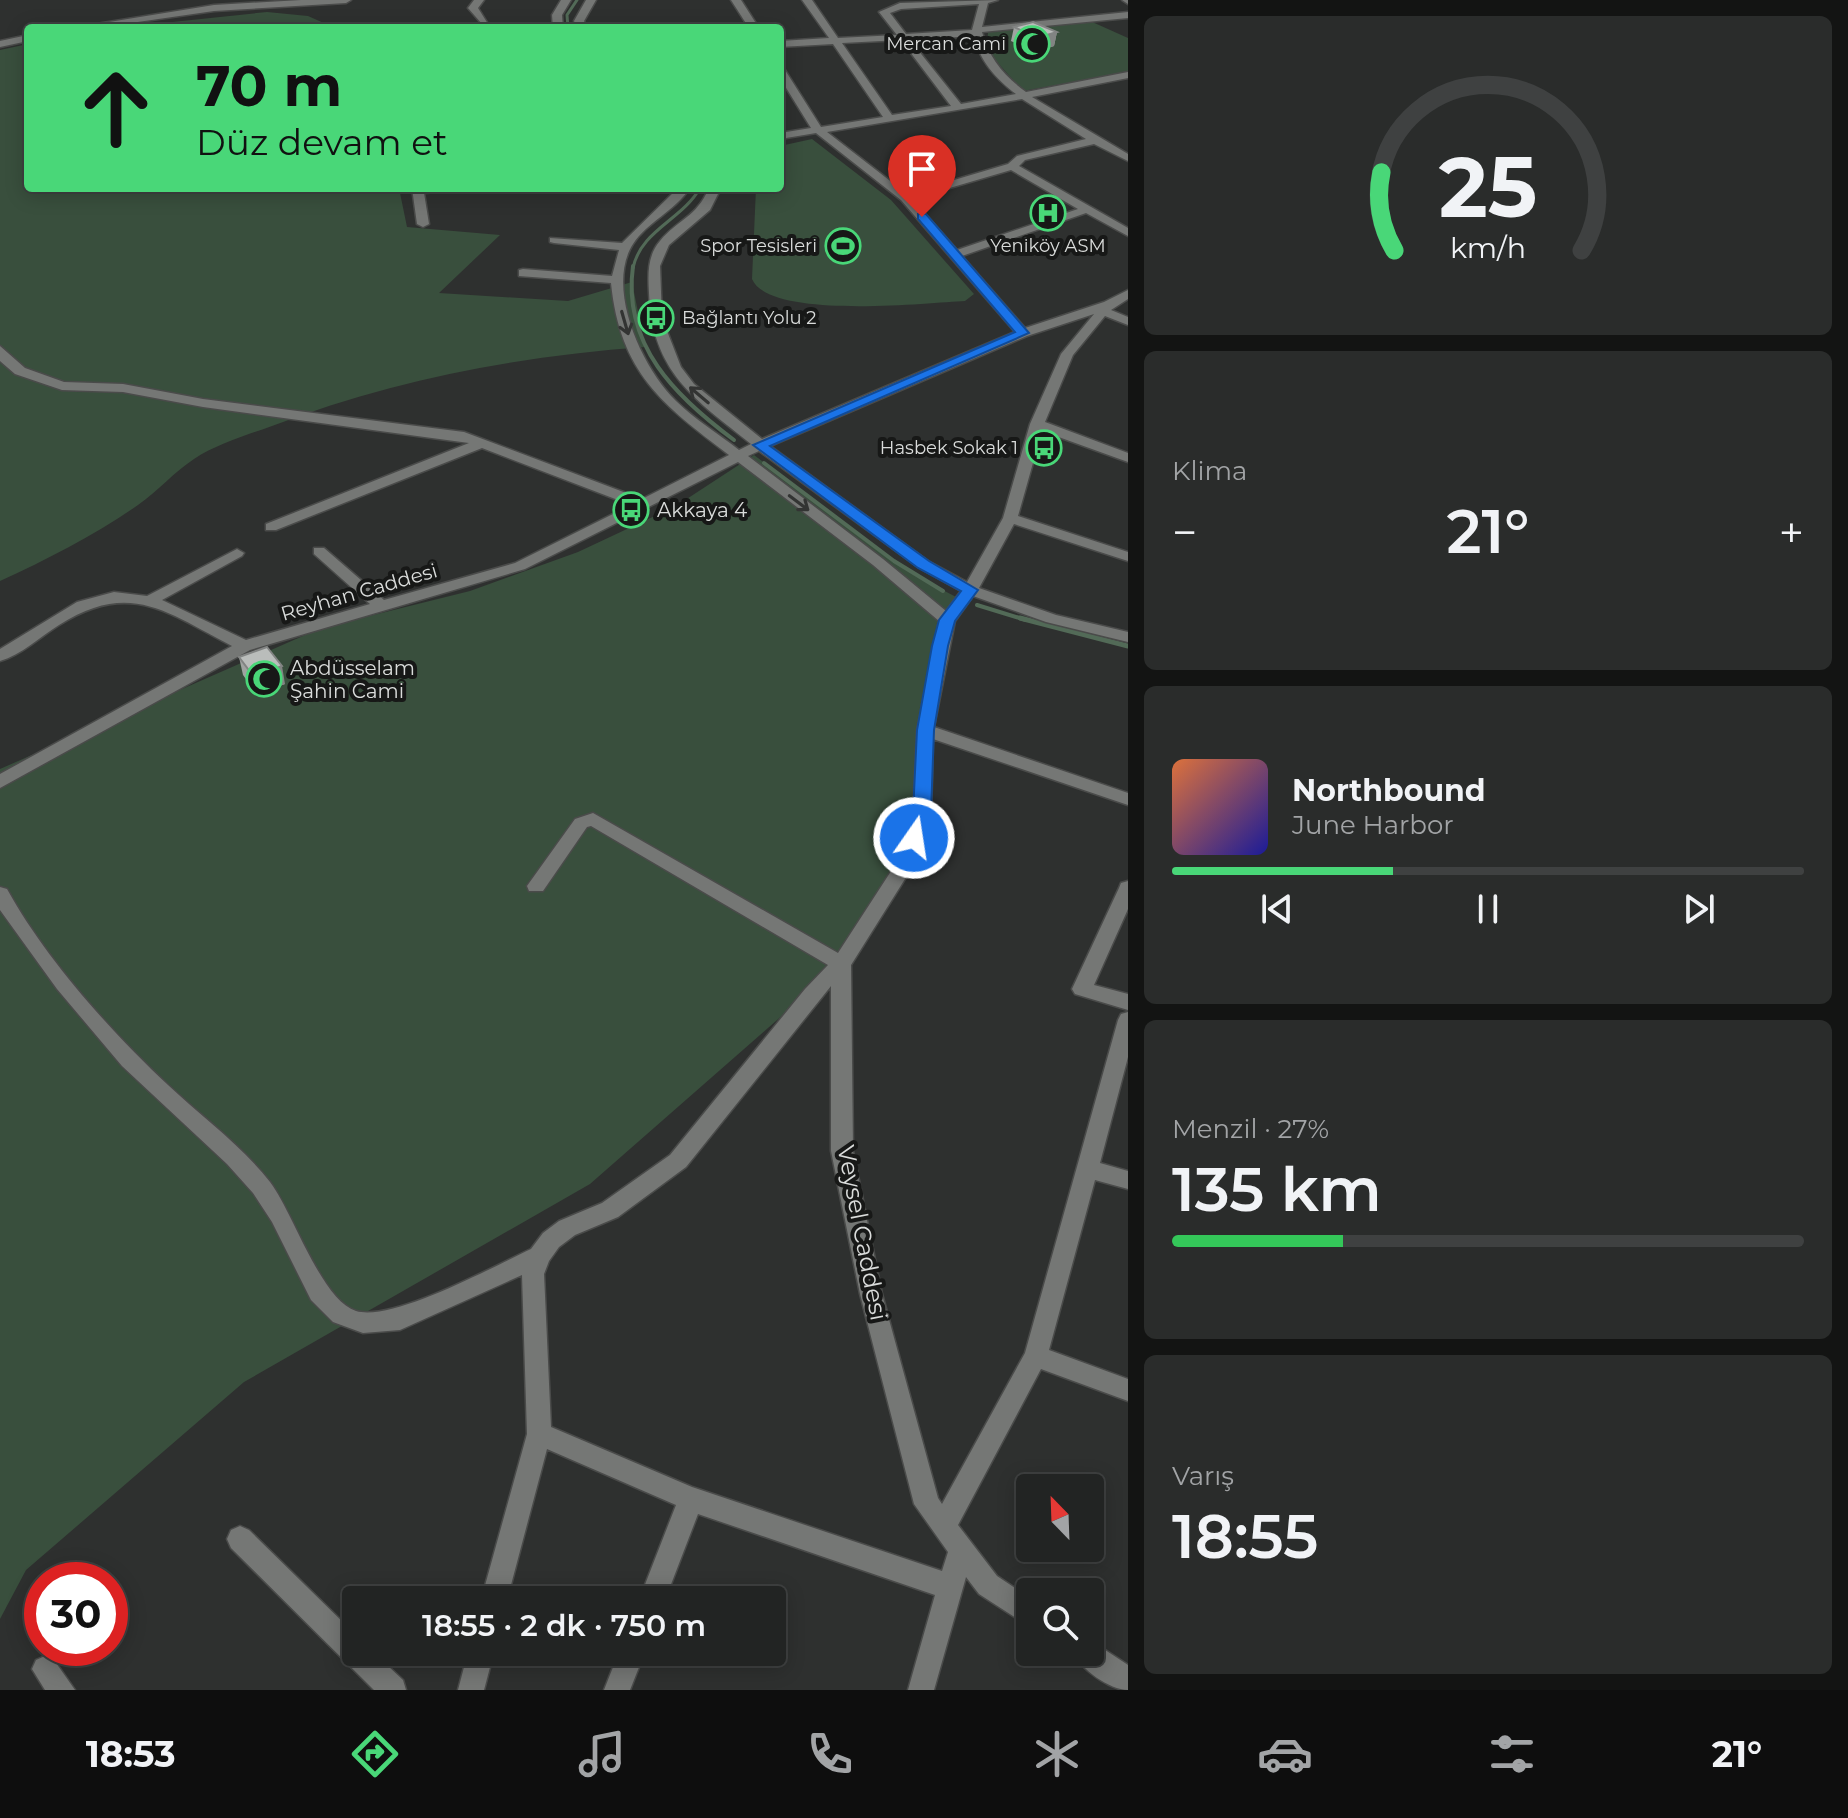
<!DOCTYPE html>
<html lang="tr">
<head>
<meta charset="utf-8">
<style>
  :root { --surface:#222423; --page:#2a2c2b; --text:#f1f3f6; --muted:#a2a4a6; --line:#3f4141; --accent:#49d778 }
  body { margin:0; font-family:Montserrat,sans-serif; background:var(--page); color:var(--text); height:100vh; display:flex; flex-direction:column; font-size:30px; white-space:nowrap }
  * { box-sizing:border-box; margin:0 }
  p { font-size:26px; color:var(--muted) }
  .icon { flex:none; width:44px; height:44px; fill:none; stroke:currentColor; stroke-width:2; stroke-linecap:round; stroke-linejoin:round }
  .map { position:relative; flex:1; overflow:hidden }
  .drawer { display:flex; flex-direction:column; gap:16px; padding:16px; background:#131413; width:720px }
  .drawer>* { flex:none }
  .banner { position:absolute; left:24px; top:24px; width:760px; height:168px; border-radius:8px; box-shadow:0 4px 20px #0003,0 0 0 2px var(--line); background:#49d778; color:#111; overflow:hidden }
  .needle { width:52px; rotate:337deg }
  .tools { position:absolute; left:1016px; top:1474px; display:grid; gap:16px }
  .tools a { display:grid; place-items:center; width:88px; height:88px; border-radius:8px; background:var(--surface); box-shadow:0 4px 20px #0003,0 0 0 2px var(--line); font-size:40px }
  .speed { position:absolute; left:24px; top:1562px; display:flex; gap:16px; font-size:40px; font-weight:700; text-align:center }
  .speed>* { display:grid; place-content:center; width:104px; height:104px; border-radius:50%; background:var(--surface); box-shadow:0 4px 20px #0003,0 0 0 2px var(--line); line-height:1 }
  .speed .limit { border:12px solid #d22; background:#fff; color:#111 }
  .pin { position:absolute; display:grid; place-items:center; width:68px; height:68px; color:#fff; margin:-82px -34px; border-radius:50% 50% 50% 0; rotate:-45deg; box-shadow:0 0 8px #0007 }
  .pin .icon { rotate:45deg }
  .me { position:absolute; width:88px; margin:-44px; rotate:13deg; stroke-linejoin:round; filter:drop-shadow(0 0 6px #0008) }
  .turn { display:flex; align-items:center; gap:28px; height:168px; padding:0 40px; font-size:36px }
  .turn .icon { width:104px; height:104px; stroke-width:2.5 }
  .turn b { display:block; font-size:56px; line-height:68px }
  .big { font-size:60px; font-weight:600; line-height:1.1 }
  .drawer .tile { flex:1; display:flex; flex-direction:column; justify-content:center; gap:12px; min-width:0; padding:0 28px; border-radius:12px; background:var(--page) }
  .drawer .dial { align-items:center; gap:0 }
  .dial svg { height:208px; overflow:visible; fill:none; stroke:var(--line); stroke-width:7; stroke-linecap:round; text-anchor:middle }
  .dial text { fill:var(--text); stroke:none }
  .song { display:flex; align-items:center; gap:24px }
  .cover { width:96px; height:96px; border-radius:12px; background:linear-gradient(135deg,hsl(20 70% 55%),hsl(240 70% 35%)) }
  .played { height:8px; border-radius:4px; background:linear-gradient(90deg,var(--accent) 35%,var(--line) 35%) }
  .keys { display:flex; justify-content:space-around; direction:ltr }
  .heat { display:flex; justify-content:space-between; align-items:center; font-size:44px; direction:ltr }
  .charge { height:12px; border-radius:6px; background:linear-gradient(90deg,#34c759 27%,var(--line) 0) }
  .trip { position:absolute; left:342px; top:1586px; width:444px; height:80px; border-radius:8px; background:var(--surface); box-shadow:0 4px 20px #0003,0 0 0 2px var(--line); font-weight:600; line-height:80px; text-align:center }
  .dock { display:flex; height:128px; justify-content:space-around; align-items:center; background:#0e0e0e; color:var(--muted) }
  .dock .icon { width:56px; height:56px }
  .dock .current { color:var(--accent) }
  .dock b { font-size:36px; color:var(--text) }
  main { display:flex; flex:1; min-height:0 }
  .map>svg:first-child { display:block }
  .green { fill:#394f3d }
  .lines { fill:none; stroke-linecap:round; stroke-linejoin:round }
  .stream-far2 { stroke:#526a57; stroke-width:3 }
  .stream-far1 { stroke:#526a57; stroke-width:4 }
  .stream { stroke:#526a57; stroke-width:5 }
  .minor-casing { stroke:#4a4b4a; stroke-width:3 }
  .minor { fill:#757775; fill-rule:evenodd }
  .wall { fill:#a0a3a1 }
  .shaded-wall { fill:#828483 }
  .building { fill:#babdbb; stroke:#828483; stroke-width:2 }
  .oneway { stroke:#333433 }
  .route { fill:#1a73e8; stroke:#114b97; stroke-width:2 }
  .labels { text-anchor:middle; stroke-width:8; stroke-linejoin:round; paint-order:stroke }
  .far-poi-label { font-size:18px; fill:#dadcdb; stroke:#171817; text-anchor:end }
  .poi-label { font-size:20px; fill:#dadcdb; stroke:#171817; text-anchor:start }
  .street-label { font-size:20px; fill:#dadcdb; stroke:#171817 }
  .near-street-label { font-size:24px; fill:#dadcdb; stroke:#171817 }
</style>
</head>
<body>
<main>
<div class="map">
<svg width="1128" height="1690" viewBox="0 0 1128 1690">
  <rect width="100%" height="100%" fill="#2e302f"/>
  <g class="green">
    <path d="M267,12L308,16L335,28H115Z"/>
    <path d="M1090,21L1128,38V72L1023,91L987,51L988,32Z"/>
    <path d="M28,44V188H399L407,227L500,235L439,293L568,301L632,282L645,347C518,356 392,380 272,426C247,435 217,444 194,459C174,472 158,491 138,505C95,535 48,559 0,581V50Z"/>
    <path d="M812,139L891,200L974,294L965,301C925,303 769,320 752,279L756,188H780V146Z"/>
    <path d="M754,455L914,575L958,598L944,618L921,824L841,964L590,1184L244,1382L26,1570L0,1619V769L321,628L470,591L578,552L676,506Z"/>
  </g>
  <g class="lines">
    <g class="stream-far2">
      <path d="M568,28L567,15L577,0"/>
      <path d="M633,268C641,230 682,220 700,188"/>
    </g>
    <g class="stream-far1">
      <path d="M633,266C622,345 676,397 734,440"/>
      <path d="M764,463L894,561L943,591"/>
      <path d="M977,605L1026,620"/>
    </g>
    <path class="stream" d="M1020,618L1128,646"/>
    <defs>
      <g id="minor">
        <path d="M301,0H351L346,3L214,11L96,28H72L214,5Z"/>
        <path d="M474,0H484L478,8L488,24H482L468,8Z"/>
        <path d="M561,0H571L562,15L563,28H553L552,15Z"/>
        <path d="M586,0H596L584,21L587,28H577L574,21Z"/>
        <path d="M731,0H741L759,28H749Z"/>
        <path d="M802,0H812L838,38L897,35L879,12L900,3L998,0L988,3L982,27L1128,12V18L982,32C989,58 1004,76 1026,92L1128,72V78L1032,97L1128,154V161L1094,144L1025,160L1019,166L1128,228V236L1086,213L962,256L1025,328L1104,302L1128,290V299L1111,310L1128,317V325L1105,316L1073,355L1045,422L1128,453V462L1042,431L1018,516L1128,552V561L1014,524L979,588L1056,615L1128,632V642L1046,622L973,596L955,621L934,727L1128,793V805L933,739L931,813L915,863L851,965L853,1151L882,1294L938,1498L942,1504L1025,1353L1118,1020L1121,1014L1128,1012V1057L1100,1163L1128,1171V1189L1095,1180L1049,1350L1128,1379V1401L1041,1369L958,1525L997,1576L1030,1598V1627L979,1594L966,1577L934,1690H908L935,1595L698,1514L665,1600H639L676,1505L547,1449L507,1600H481L527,1434L522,1275L400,1330L363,1333L333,1322L311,1300L272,1222L253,1193L227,1164L122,1066L57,989L0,910V887L7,889C45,958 111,1032 168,1085C202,1117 241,1145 270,1182C293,1212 321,1300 356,1311C393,1322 494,1266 531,1249L543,1233L559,1221L602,1203L670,1155L805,989L828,965L591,826L587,827L543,891H529L527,886L575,819L593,813L838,953L897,862L913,813L917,730L939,621L873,565L738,462L525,569L250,650L0,788V774L232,646C166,612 130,580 59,625C40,637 21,655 0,661V649L77,602L114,592L147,596L237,549L244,553L242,556L162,600L246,640L370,604L314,554V548H324L384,600L515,563L631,505L482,448L276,530H266V524L469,443L203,407L123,392L62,390L15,374L0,361V346L25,368L64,382L123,384L203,399L464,432L642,499L729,455C663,405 620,373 611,283L519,276V270L523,269L612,276L619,250L554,243L550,242V238L622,243L678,188H690C675,211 647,222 633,244C605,288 642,368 676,401C694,419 719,434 739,450L751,444C695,399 652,373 649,293C648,275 647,256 660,241C678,219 696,218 709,188H721L710,210L669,245L660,266L662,318L681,367L694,384L762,439L1015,332L901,200L816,133L780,139V133L811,128L780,78V67L785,70L821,127L883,117L833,44L780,47V41L829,38ZM979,4L972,30L906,34L890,13L901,9ZM974,36C979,60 996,79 1016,94L961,104L910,40ZM901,40L951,106L892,115L842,43ZM1022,99L1086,139L1017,156L1008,164L907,194L827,132ZM1011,170L1078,209L957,250L912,199ZM1094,314L1061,354L1030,424L1003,518L967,582L928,561L770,446L1027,336ZM759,451L918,567L961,591L946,611L883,559L748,456ZM831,986V1151L860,1294L914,1504L948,1552L942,1571L692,1487L551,1427L544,1274L549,1261L559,1247L575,1235L618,1217L686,1167Z"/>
        <path d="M1122,0H1128V4Z"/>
        <path d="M28,35V41L0,47V41Z"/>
        <path d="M412,188H456L450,191L424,193L429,224L423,227L417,224Z"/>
        <path d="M1128,881V909L1094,985L1128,994V1010L1075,994L1072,989L1119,888L1121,883Z"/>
        <path d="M240,1526L249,1530L356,1635V1652H373L403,1680L406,1690H374L231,1548L227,1539L231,1530Z"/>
        <path d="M1090,1640L1128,1665V1690C1110,1690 1080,1669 1073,1652H1090Z"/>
        <path d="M468,1652H494L484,1690H458Z"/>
        <path d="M619,1652H645L630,1690H604Z"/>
        <path d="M45,1656L54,1660L75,1690H45L32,1669L36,1660Z"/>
      </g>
    </defs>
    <use href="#minor" class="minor-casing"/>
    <use href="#minor" class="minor"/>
  </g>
  <g class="wall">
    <path d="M1014,27L1057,32L1054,46L1035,52L1011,41Z"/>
    <path d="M239,657L285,684L257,694L243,675Z"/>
  </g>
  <g class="shaded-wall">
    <path d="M1057,32L1054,46L1035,52L1037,38Z"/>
    <path d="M282,666L285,684L257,694L254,677Z"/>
  </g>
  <g class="building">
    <path d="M1033,22L1057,32L1037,38L1014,27Z"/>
    <path d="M267,647L282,666L254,677L239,657Z"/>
  </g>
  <defs><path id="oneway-shaft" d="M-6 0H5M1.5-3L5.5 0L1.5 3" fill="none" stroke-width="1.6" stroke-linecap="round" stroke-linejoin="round" transform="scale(2)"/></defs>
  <g class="oneway">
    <use href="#oneway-shaft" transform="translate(625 323) rotate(74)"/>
    <use href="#oneway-shaft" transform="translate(699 395) rotate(-140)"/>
    <use href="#oneway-shaft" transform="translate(799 503) rotate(37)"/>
  </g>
  <path class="route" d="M918,214H926L1029,333L770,446L929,561L978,590L955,621L948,646L934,730L931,813L923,838L914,845L905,838L913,813L917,730L932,646L939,620L961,591L918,568L753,445L1015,332L918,219Z"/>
  <defs>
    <symbol id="mosque-ring" viewBox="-11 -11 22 22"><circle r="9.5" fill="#171817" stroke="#49d778" stroke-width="1.5"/><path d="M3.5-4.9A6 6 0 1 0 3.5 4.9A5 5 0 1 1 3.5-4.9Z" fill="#49d778"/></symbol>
    <symbol id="hospital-ring" viewBox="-11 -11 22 22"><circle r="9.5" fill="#171817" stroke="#49d778" stroke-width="1.5"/><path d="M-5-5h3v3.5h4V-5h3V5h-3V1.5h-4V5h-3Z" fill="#49d778"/></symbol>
    <symbol id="stadium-ring" viewBox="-11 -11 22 22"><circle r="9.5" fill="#171817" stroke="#49d778" stroke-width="1.5"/><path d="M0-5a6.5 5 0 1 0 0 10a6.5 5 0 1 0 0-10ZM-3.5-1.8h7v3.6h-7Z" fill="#49d778"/></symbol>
    <symbol id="bus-ring" viewBox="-11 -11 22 22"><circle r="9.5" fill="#171817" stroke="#49d778" stroke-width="1.5"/><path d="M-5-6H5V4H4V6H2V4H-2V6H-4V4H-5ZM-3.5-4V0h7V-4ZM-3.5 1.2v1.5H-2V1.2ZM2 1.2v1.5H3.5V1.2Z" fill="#49d778"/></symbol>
  </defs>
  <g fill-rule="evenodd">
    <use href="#mosque-ring" x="1012" y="24" width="40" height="40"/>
    <use href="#hospital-ring" x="1028" y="193" width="40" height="40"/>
    <use href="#stadium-ring" x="823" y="226" width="40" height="40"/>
    <use href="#bus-ring" x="636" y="298" width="40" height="40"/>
    <use href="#bus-ring" x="1024" y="428" width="40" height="40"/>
    <use href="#bus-ring" x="611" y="490" width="40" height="40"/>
    <use href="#mosque-ring" x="244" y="659" width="40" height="40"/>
  </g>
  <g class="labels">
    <g class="far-poi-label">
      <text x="1006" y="50">Mercan Cami</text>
      <text x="817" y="252">Spor Tesisleri</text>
      <text x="1048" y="252" text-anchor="middle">Yeniköy ASM</text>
      <text x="682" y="324" text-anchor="start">Bağlantı Yolu 2</text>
      <text x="1018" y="454">Hasbek Sokak 1</text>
    </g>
    <g class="poi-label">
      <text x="657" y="517">Akkaya 4</text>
      <text x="290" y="675">Abdüsselam<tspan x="290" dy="23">Şahin Cami</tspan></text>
    </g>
    <g class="street-label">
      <text transform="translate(359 592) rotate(-16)" y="7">Reyhan Caddesi</text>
    </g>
    <g class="near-street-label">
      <text transform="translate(862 1233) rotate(79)" y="8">Veysel Caddesi</text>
    </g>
  </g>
</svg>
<div class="tools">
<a><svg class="needle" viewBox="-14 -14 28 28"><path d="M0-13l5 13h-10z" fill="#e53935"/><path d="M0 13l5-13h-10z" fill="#a2a4a6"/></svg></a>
<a><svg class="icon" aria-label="search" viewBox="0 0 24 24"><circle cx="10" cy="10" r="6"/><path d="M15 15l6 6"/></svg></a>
</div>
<div class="speed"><div class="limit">30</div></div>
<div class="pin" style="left:922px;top:217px;background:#d93025"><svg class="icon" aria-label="arrive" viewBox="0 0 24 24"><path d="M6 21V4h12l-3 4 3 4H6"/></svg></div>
<svg class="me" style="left:914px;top:838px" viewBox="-20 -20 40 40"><circle r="17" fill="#1a73e8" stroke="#fff" stroke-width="3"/><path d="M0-11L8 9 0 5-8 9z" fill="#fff"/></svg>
<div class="trip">18:55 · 2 dk · 750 m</div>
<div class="banner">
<div class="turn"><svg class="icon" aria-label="ahead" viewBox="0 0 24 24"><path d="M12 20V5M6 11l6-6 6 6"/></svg><div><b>70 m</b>Düz devam et</div></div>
</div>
</div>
<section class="drawer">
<div class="tile dial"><svg viewBox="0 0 100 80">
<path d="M14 69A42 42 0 1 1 86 69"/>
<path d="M14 69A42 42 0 0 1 9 39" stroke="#49d778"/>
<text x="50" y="56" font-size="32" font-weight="700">25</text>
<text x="50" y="72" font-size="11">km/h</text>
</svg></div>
<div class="tile"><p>Klima</p>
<div class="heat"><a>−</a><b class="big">21°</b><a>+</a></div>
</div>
<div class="tile">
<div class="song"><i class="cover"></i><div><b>Northbound</b><p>June Harbor</p></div></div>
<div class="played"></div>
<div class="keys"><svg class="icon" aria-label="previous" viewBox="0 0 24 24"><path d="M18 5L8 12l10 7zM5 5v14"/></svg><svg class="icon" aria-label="pause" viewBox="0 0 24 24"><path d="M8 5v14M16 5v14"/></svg><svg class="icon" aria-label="next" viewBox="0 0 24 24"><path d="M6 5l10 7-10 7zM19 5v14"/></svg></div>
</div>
<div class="tile"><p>Menzil · 27%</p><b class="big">135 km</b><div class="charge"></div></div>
<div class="tile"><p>Varış</p><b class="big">18:55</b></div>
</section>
</main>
<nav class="dock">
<b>18:53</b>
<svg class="icon current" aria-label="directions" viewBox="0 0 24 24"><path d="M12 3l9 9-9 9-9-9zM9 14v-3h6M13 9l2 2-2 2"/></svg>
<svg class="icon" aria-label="music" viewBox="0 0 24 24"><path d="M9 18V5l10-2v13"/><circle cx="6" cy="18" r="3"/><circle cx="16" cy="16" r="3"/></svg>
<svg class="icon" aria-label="phone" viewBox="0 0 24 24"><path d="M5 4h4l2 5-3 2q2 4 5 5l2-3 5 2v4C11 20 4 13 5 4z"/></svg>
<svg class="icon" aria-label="climate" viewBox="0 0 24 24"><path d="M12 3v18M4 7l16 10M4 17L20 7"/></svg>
<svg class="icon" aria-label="car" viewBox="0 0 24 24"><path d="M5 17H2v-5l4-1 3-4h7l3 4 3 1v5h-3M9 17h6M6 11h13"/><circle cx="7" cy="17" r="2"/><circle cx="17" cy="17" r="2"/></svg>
<svg class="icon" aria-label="filters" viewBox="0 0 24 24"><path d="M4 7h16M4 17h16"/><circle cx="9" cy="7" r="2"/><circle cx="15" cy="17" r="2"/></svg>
<b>21°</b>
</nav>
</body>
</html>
